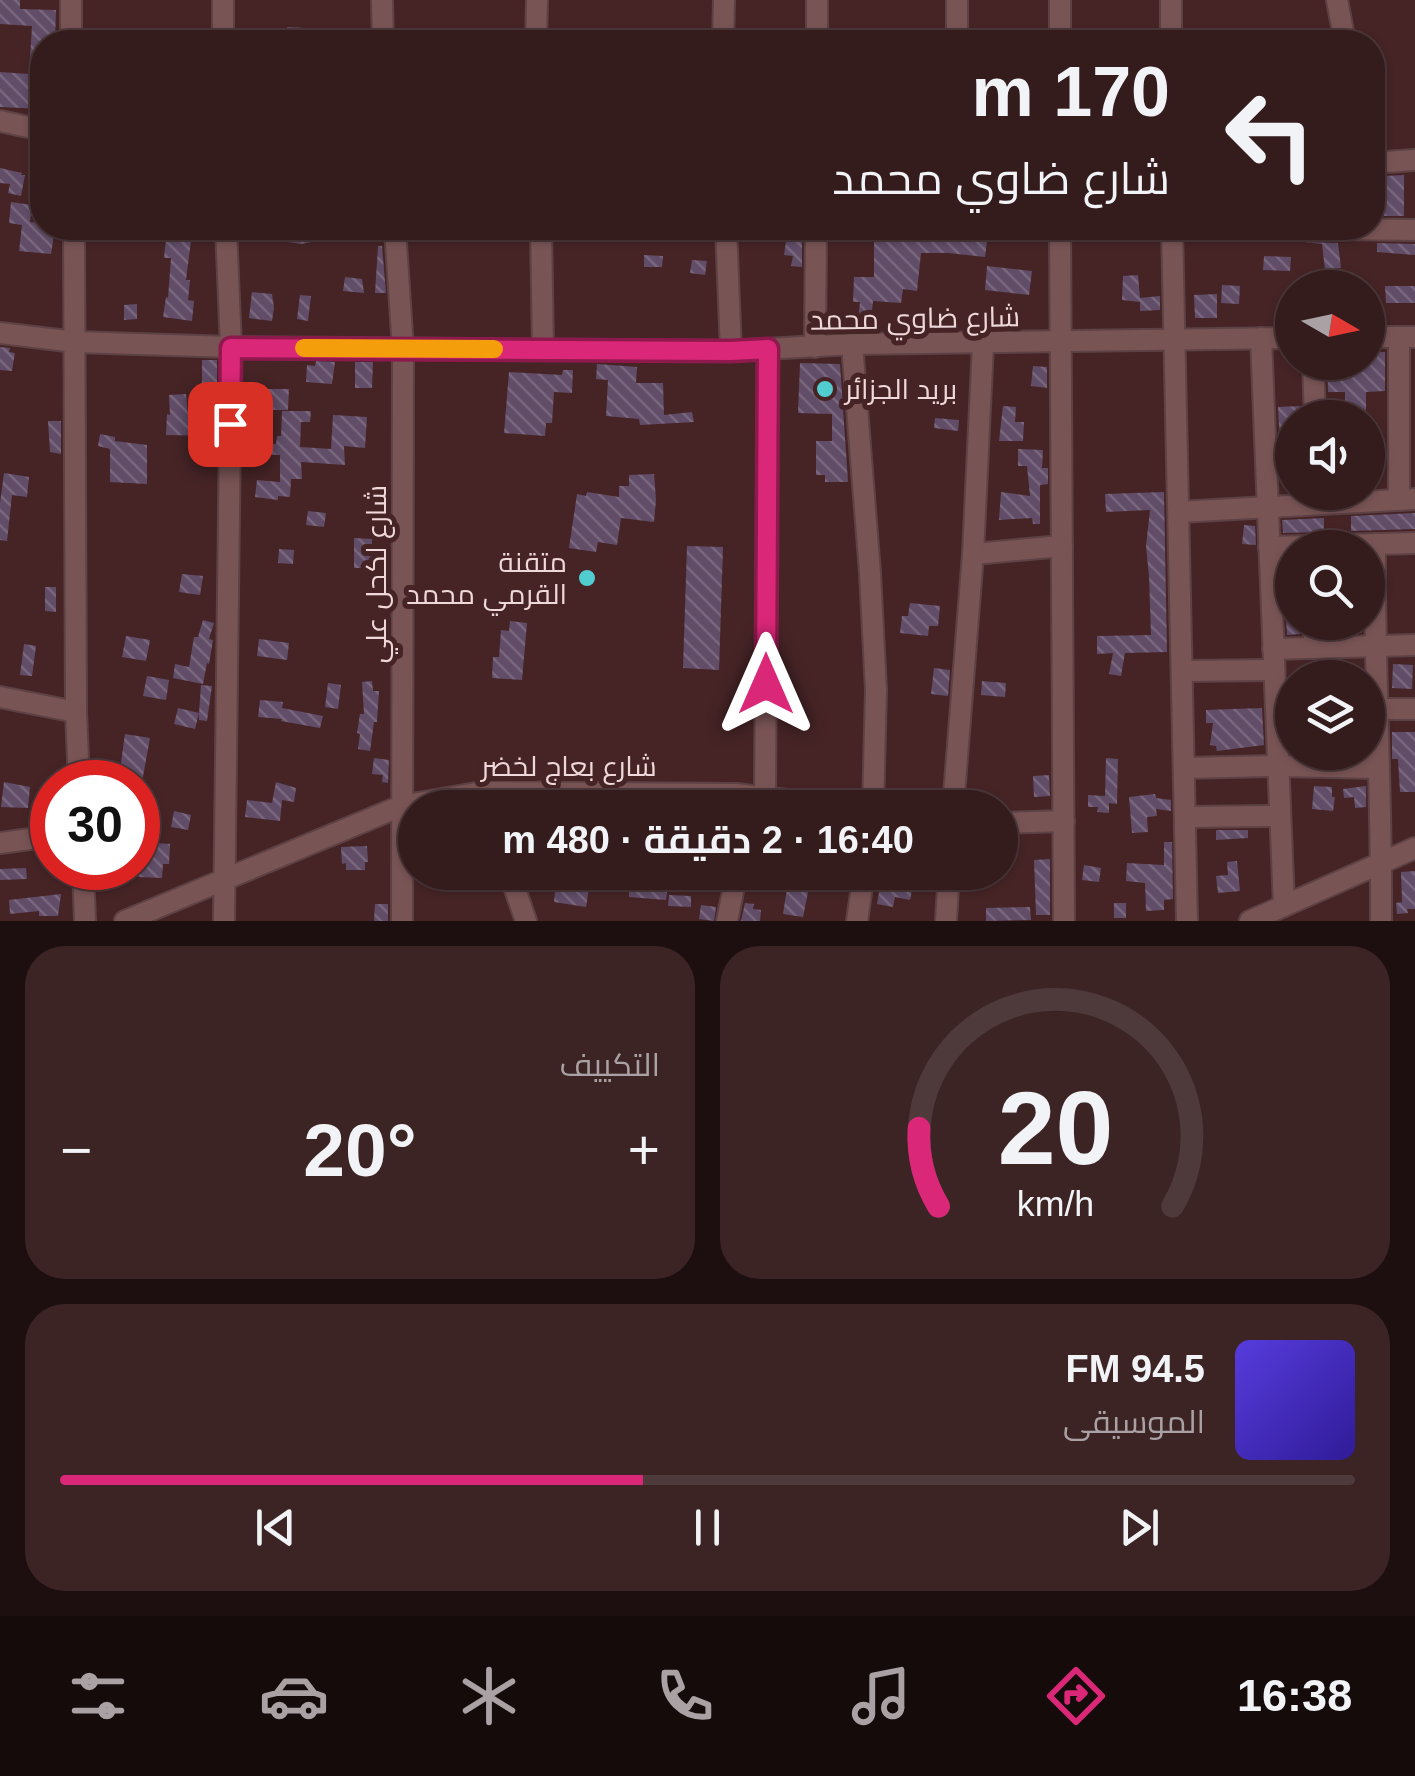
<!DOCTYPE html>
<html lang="ar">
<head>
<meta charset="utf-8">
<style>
  :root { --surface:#341b1c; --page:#3c2425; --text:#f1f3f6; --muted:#a9a1a3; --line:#4e393b; --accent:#db2777 }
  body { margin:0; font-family:Arial,Cairo,sans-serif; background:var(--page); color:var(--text); direction:rtl; height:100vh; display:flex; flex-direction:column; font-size:38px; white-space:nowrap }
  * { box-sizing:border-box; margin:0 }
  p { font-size:32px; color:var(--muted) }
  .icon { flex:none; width:55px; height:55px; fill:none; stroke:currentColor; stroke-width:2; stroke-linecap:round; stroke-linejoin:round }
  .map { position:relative; height:921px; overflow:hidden; direction:ltr }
  .panel { display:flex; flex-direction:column; gap:25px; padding:25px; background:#1d0f0f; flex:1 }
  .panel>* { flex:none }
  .banner { position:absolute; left:30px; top:30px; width:1355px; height:210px; border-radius:40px; box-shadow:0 2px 8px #0004,0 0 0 2px var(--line); direction:rtl; background:#341b1c; color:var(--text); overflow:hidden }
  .needle { width:65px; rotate:99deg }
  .tools { position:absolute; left:1275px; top:270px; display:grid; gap:20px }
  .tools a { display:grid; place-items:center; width:110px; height:110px; border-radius:50%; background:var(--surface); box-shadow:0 2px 8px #0004,0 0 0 2px var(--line); font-size:50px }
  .speed { position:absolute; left:30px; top:760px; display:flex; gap:20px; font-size:50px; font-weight:700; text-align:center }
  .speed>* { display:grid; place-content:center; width:130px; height:130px; border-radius:50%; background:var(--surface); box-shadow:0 2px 8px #0004,0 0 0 2px var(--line); line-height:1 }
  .speed .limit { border:15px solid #d22; background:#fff; color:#111 }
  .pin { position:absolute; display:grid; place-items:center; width:85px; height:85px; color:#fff; margin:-42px; border-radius:20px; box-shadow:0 5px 15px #0006 }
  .me { position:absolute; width:110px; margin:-55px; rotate:0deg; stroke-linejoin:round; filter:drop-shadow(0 0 8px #0008) }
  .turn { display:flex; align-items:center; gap:35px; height:210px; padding:0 50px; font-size:45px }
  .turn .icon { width:130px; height:130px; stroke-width:2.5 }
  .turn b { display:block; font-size:70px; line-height:85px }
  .big { font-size:75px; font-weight:700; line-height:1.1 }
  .panel .widget { flex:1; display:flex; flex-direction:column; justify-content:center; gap:15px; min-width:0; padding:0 35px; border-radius:40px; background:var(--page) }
  .panel .dial { align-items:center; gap:0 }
  .dial svg { height:260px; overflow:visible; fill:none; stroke:var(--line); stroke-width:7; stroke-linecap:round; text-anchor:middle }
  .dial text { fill:var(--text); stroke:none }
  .song { display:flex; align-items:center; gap:30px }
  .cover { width:120px; height:120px; border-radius:15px; background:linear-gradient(135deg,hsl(250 70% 55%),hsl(250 70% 35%)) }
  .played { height:10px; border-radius:5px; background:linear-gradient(90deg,var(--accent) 45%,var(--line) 45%) }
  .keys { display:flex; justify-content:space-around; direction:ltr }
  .heat { display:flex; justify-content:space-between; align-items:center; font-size:55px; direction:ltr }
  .panel .tiles { flex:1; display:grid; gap:25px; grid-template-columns:1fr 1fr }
  .widget:last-child { grid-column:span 2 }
  .trip { position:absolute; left:398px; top:790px; width:620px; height:100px; border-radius:50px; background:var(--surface); box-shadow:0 2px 8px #0004,0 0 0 2px var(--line); font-weight:700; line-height:100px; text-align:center; direction:rtl }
  .tabs { display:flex; height:160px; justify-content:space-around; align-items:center; background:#150b0b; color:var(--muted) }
  .tabs .icon { width:70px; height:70px }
  .tabs .on { color:var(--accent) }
  .tabs b { font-size:45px; color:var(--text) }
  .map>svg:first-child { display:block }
  .building { fill:url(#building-back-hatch) }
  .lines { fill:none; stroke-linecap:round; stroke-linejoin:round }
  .minor-casing { stroke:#5d4144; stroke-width:24 }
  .minor { stroke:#795455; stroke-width:20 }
  .route-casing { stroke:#8e194d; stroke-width:25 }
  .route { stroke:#db2777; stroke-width:18 }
  .slow { stroke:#f59e0b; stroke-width:18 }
  .poi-dot { fill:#52cdcf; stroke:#462426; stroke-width:4 }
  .labels { text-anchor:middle; stroke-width:10; stroke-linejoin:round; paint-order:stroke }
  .street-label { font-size:28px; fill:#efd8d9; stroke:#462426 }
  .poi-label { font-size:28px; fill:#efd8d9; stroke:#462426; text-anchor:start }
</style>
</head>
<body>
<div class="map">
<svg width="1415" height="921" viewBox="0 0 1415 921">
  <defs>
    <pattern id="building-back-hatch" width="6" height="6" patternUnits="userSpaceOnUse" patternTransform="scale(2.5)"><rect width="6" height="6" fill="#614d68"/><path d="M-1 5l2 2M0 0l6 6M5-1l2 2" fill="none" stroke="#78667d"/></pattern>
  </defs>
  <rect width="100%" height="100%" fill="#462426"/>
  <g class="building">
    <path d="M0,0H20V9L56,10L55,42H42V109L0,107V72L29,74L32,26L0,24Z"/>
    <path d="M287,27L305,28L304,40L287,39Z"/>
    <path d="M0,168L22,173L21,175H25L21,196L8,193L10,184L0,183Z"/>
    <path d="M1404,175V216H1384V176Z"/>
    <path d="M11,202L32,205L30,222L42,223V228H55L51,254L19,251L22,225L9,223Z"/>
    <path d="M788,228H802V267L791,266L793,256L784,255Z"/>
    <path d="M906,228L935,231L936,228H962L961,238L987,241L985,257L948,253H921L917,291L903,289L901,303L873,301L871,320L858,319L860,302H853L854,277H874V234H906Z"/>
    <path d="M284,231L323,236V240L301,244L282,241Z"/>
    <path d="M166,238L191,241L186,280H190L188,300L194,301L192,321L163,317L166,297L168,298L171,258H164Z"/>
    <path d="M1304,242L1338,243L1341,268L1325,270L1322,244Z"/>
    <path d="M1377,243L1415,244V255L1377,252Z"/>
    <path d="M378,246H382L386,293H375Z"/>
    <path d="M644,255L663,256L662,267H644Z"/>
    <path d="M1264,256L1291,257L1290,271L1263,270Z"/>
    <path d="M692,260L707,261L705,275L690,273Z"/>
    <path d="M987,266L1032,271L1029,295L985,290Z"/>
    <path d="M1138,275L1140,298L1160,296V310L1140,311V302L1122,300L1123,276Z"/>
    <path d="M345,277L362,279L364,293L343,291Z"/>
    <path d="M1222,285L1240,286L1239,304L1221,303Z"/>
    <path d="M1385,286H1415V303H1386Z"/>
    <path d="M252,292L272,294L274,308L272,321L249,318Z"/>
    <path d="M1217,294V318H1195L1194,295Z"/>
    <path d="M300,295L311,296L308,321L297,319Z"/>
    <path d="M137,304V319L124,320V305Z"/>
    <path d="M0,347L10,348L9,352L15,353L12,371L0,370Z"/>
    <path d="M1368,352H1385V391L1366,392V418H1345V392H1328L1327,362H1368Z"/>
    <path d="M202,360H217V393L202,392Z"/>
    <path d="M316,361L335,362L332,384L306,382L307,365L315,366Z"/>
    <path d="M355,362H373L372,388H355Z"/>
    <path d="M800,363L840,364L848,482H825V475H816V441H832V414L798,413Z"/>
    <path d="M597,364L637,367L636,383H663L664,415L692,412L694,422L640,425L639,419L606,416L608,380L596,379Z"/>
    <path d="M1033,366L1047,367V388L1031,386Z"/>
    <path d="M563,370H573L572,393L554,392L552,423H546L545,436L504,433L509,372L562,375Z"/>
    <path d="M263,389H289L288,410H262Z"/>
    <path d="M186,394L188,415H195L194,425L216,426V436L166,435L167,414L170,415L169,395Z"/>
    <path d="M1003,406L1016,407L1015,422H1024L1023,441H999Z"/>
    <path d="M1301,406V418H1292V486H1282L1278,407Z"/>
    <path d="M282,411H311L310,422H301L300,447L331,449L333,415L367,417L365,448L344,446L345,465L301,462L302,479H291L290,497L278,496V500L255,497L257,480L280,482V455L254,454L255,443L276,444L277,436H281Z"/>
    <path d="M935,418L959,420L958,431L934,428Z"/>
    <path d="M48,421H61V454L50,452Z"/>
    <path d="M100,434L115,437V441L147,445V484L110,482V449L98,446Z"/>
    <path d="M1018,449L1043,450L1042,468H1048V484L1040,485V524H1033L1032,518L999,520L1001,492L1030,496L1027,466H1018Z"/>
    <path d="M4,473L29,477L27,497L12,495L7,541L0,540V503Z"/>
    <path d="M654,474L656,500L654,522L621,518L617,545L598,542L596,552L569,548L577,494L586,496L587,492L619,497V486H629V475Z"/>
    <path d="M1164,492L1167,652L1125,653L1121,676L1109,674L1113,653L1097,654V636L1151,635L1149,576L1146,546L1150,510L1106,512L1105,494Z"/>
    <path d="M308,511L326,513L324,527L306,525Z"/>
    <path d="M1415,513V529L1351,531V516Z"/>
    <path d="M1324,518V532L1283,533L1282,520Z"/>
    <path d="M1244,525L1255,526L1256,545L1242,544Z"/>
    <path d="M354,538L372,539V568H354Z"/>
    <path d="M687,546L723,547L719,670L683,668Z"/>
    <path d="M279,549L294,550L293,564L278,563Z"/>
    <path d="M1292,561V593L1285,594L1284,562Z"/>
    <path d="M182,574L203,576L200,595L179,592Z"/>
    <path d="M45,587H56V612L45,611Z"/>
    <path d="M910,603L940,606L938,626H929L928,636L900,633L902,616H908Z"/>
    <path d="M1286,616L1292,618V622H1300V634L1287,635Z"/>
    <path d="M203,620L214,623L209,639L213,640L209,664L207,663L203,684L173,678L175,664L189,667L194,637H198Z"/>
    <path d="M510,621L527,623L522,680L492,678L493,657H499L501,630L509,631Z"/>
    <path d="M1335,622H1362V633L1335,634Z"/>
    <path d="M126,636L150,640L146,661L122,657Z"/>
    <path d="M259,639L289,643L287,660L257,656Z"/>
    <path d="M24,644L36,646L32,676L20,675Z"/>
    <path d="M1393,664L1413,665L1412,689L1392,688Z"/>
    <path d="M934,668L950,670L948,696L931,694Z"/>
    <path d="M147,676L169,680L166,700L143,696Z"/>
    <path d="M372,681L373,691H379L377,722H374L370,751L358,749L360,734L357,733L360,714H364L362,682Z"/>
    <path d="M982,681L1006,683L1005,697L981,695Z"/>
    <path d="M328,683L341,685L338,709L325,707Z"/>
    <path d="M201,685L212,686L207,721L199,720V713L195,729L174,724L178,708L199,713Z"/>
    <path d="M260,700L283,702L282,708L323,716L320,728L281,721L282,719L258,717Z"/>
    <path d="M1262,708L1264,745L1217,751L1216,746L1210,745L1213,723H1206V710Z"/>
    <path d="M1392,732H1415V792H1400L1398,759H1392Z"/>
    <path d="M125,734L150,738L142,782H121L124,767L121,766V762Z"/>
    <path d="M374,758L389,760L388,783L382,782L383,775L372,774Z"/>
    <path d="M1106,758L1118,759L1117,804L1109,803V813L1097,812L1098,807H1088V795L1105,796Z"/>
    <path d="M1049,775L1050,796L1034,797L1033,776Z"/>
    <path d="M4,782L30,787L28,808L1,807Z"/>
    <path d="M276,782L296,788L294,802L282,800L280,821L245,817L247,800L272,803Z"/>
    <path d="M1314,786L1332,787V797H1335L1333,811L1312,809Z"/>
    <path d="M1366,786V807L1355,808L1354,797L1344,798L1343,789Z"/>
    <path d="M1155,794L1156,798L1171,800V811L1156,809L1157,816L1147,817L1148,832L1132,833L1129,797Z"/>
    <path d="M174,811L191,815L188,830L171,827Z"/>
    <path d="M1216,830H1248V838L1216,840Z"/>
    <path d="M138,842L170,844L169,864H163L162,878L138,877Z"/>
    <path d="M1164,842H1172L1173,899L1164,900V910L1146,911L1145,883L1126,881L1127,863L1164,865Z"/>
    <path d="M367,846L368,862H365V870H346V863L342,864L341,847Z"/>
    <path d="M1050,859V915H1036L1034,860Z"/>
    <path d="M1237,861L1240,891L1218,893L1216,876L1228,875L1227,862Z"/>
    <path d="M1084,865L1101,868L1099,882L1082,880Z"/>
    <path d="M26,868L27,879L0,880V869Z"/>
    <path d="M1415,871V909H1407L1408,913L1397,914L1396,903L1402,902L1401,872Z"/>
    <path d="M642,872H664L663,884H668L666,900L629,897V879L641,880Z"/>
    <path d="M881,881L913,886L910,900L895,897L893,907L877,904Z"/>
    <path d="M556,883L589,888L586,907L554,902Z"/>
    <path d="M787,888L808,892L803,917L783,914Z"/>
    <path d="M61,894L58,916H39V911L10,914L9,900Z"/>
    <path d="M669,895L691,896V907L668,906Z"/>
    <path d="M745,903L754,904L753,909L761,910L760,921H741Z"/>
    <rect x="1114" y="903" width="12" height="15"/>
    <path d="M375,904H388V921H374Z"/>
    <path d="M701,905L716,907L714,921L699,919Z"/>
    <path d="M1030,907L1031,920L986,921V908Z"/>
  </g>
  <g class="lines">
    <defs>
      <g id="minor">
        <path d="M71,0V42"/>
        <path d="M223,0V42"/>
        <path d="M382,0L383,42"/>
        <path d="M957,0V42"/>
        <path d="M1171,0V42"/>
        <path d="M1337,0L1345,42"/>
        <path d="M408,42H567"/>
        <path d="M536,42L537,0"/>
        <path d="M723,42L724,0"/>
        <path d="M817,42V0"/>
        <path d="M1060,42V0"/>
        <path d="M0,121L42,130"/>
        <path d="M1372,163L1415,160"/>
        <path d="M74,228L76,712L79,782"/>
        <path d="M395,228L403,349L402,921"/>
        <path d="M541,228L543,349"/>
        <path d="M726,228L731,351"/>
        <path d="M1060,228L1064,921"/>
        <path d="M1172,228L1187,921"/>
        <path d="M1245,228L1415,230"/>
        <path d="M0,333L75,342L231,347L731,351L852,344L1292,338"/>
        <path d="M1368,337H1415"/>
        <path d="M1261,338L1284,906"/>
        <path d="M852,344L870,573L876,690L873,808"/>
        <path d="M815,347L816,228"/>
        <path d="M1313,362L1315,418"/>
        <path d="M1399,500V337"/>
        <path d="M1179,512L1415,499"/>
        <path d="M1375,544C1374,670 1382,795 1381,921"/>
        <path d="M1269,547L1415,543"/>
        <path d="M973,554L1062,546"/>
        <path d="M1314,622V648"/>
        <path d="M1273,649L1415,645"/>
        <path d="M1182,671L1274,670"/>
        <path d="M0,697L76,712"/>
        <path d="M1368,709H1415"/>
        <path d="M1184,768L1277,766L1377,768"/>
        <path d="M765,796L768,349"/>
        <path d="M953,808L973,554L983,344"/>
        <path d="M1185,817L1280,816"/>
        <path d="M1000,823L1064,821"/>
        <path d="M0,843L52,836"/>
        <path d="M83,868L85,921"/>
        <path d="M509,872L526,921"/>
        <path d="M125,921L401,806L482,792L736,794L857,808"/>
        <path d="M224,921L231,347L226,228"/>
        <path d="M727,921L737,872"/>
        <path d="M857,921L864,872"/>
        <path d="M946,921L949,872"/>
        <path d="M1250,921L1415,848"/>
      </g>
    </defs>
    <use href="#minor" class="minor-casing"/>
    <use href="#minor" class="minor"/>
  </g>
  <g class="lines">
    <defs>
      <path id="route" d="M230,424L231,348L731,351L768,349L766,684"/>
    </defs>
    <use href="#route" class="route-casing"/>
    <use href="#route" class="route"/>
    <path class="slow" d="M304,348L494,349"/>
  </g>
  <g class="poi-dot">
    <circle cx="825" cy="389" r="10"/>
    <circle cx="587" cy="578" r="10"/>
  </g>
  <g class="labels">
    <g class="street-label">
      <text transform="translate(915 318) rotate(-1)" y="10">شارع ضاوي محمد</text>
      <text transform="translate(376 574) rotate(-90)" y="10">شارع لكحل علي</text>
      <text x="569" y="776">شارع بعاج لخضر</text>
    </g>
    <g class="poi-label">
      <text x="845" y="399">بريد الجزائر</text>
      <text x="567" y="572" text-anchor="end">متقنة<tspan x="567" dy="32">القرمي محمد</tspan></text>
    </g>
  </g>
</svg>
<div class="tools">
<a><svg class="needle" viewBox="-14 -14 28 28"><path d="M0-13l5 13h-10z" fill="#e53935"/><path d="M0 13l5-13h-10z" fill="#a9a1a3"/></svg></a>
<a><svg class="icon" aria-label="sound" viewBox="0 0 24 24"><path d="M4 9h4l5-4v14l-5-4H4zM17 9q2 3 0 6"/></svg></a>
<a><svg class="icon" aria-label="search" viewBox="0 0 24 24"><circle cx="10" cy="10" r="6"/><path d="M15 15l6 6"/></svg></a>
<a><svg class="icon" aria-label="layers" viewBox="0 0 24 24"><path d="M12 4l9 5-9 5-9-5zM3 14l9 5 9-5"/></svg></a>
</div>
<div class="speed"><div class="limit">30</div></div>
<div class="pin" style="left:230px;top:424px;background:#d93025"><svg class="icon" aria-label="arrive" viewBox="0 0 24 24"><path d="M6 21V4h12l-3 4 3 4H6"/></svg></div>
<svg class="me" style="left:766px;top:684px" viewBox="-20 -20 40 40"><path d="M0-17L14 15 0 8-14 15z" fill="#db2777" stroke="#fff" stroke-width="4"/></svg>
<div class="trip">16:40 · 2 دقيقة · 480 m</div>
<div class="banner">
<div class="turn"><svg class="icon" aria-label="left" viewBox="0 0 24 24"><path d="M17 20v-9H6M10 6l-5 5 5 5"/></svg><div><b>170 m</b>شارع ضاوي محمد</div></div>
</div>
</div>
<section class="panel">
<div class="tiles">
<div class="widget dial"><svg viewBox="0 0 100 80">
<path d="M14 69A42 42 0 1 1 86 69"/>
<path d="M14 69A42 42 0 0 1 8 45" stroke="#db2777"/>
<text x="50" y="56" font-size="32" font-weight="700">20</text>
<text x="50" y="72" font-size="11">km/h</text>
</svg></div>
<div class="widget"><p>التكييف</p>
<div class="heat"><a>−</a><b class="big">20°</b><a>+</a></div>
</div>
<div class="widget">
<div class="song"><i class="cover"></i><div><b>94.5 FM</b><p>الموسيقى</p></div></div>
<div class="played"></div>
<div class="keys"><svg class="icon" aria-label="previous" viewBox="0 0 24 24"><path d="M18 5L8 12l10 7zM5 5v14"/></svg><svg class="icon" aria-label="pause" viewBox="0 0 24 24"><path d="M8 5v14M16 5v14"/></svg><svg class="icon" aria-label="next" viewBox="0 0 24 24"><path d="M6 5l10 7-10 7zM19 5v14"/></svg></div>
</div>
</div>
</section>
<nav class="tabs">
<b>16:38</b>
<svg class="icon on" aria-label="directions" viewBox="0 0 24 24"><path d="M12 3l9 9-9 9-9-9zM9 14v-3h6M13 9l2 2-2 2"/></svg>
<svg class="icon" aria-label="music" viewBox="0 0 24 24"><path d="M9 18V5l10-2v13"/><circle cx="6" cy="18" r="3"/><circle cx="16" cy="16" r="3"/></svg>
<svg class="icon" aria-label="phone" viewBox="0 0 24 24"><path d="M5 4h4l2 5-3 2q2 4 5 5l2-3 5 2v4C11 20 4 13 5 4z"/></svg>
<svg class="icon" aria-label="climate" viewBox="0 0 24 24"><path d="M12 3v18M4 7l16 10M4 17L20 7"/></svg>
<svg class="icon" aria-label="car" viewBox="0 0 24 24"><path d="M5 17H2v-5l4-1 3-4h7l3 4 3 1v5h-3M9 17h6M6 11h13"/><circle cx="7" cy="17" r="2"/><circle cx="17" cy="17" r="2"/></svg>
<svg class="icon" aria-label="filters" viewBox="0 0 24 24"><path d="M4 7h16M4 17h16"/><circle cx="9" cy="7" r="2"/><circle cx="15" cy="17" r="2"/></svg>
</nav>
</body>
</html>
